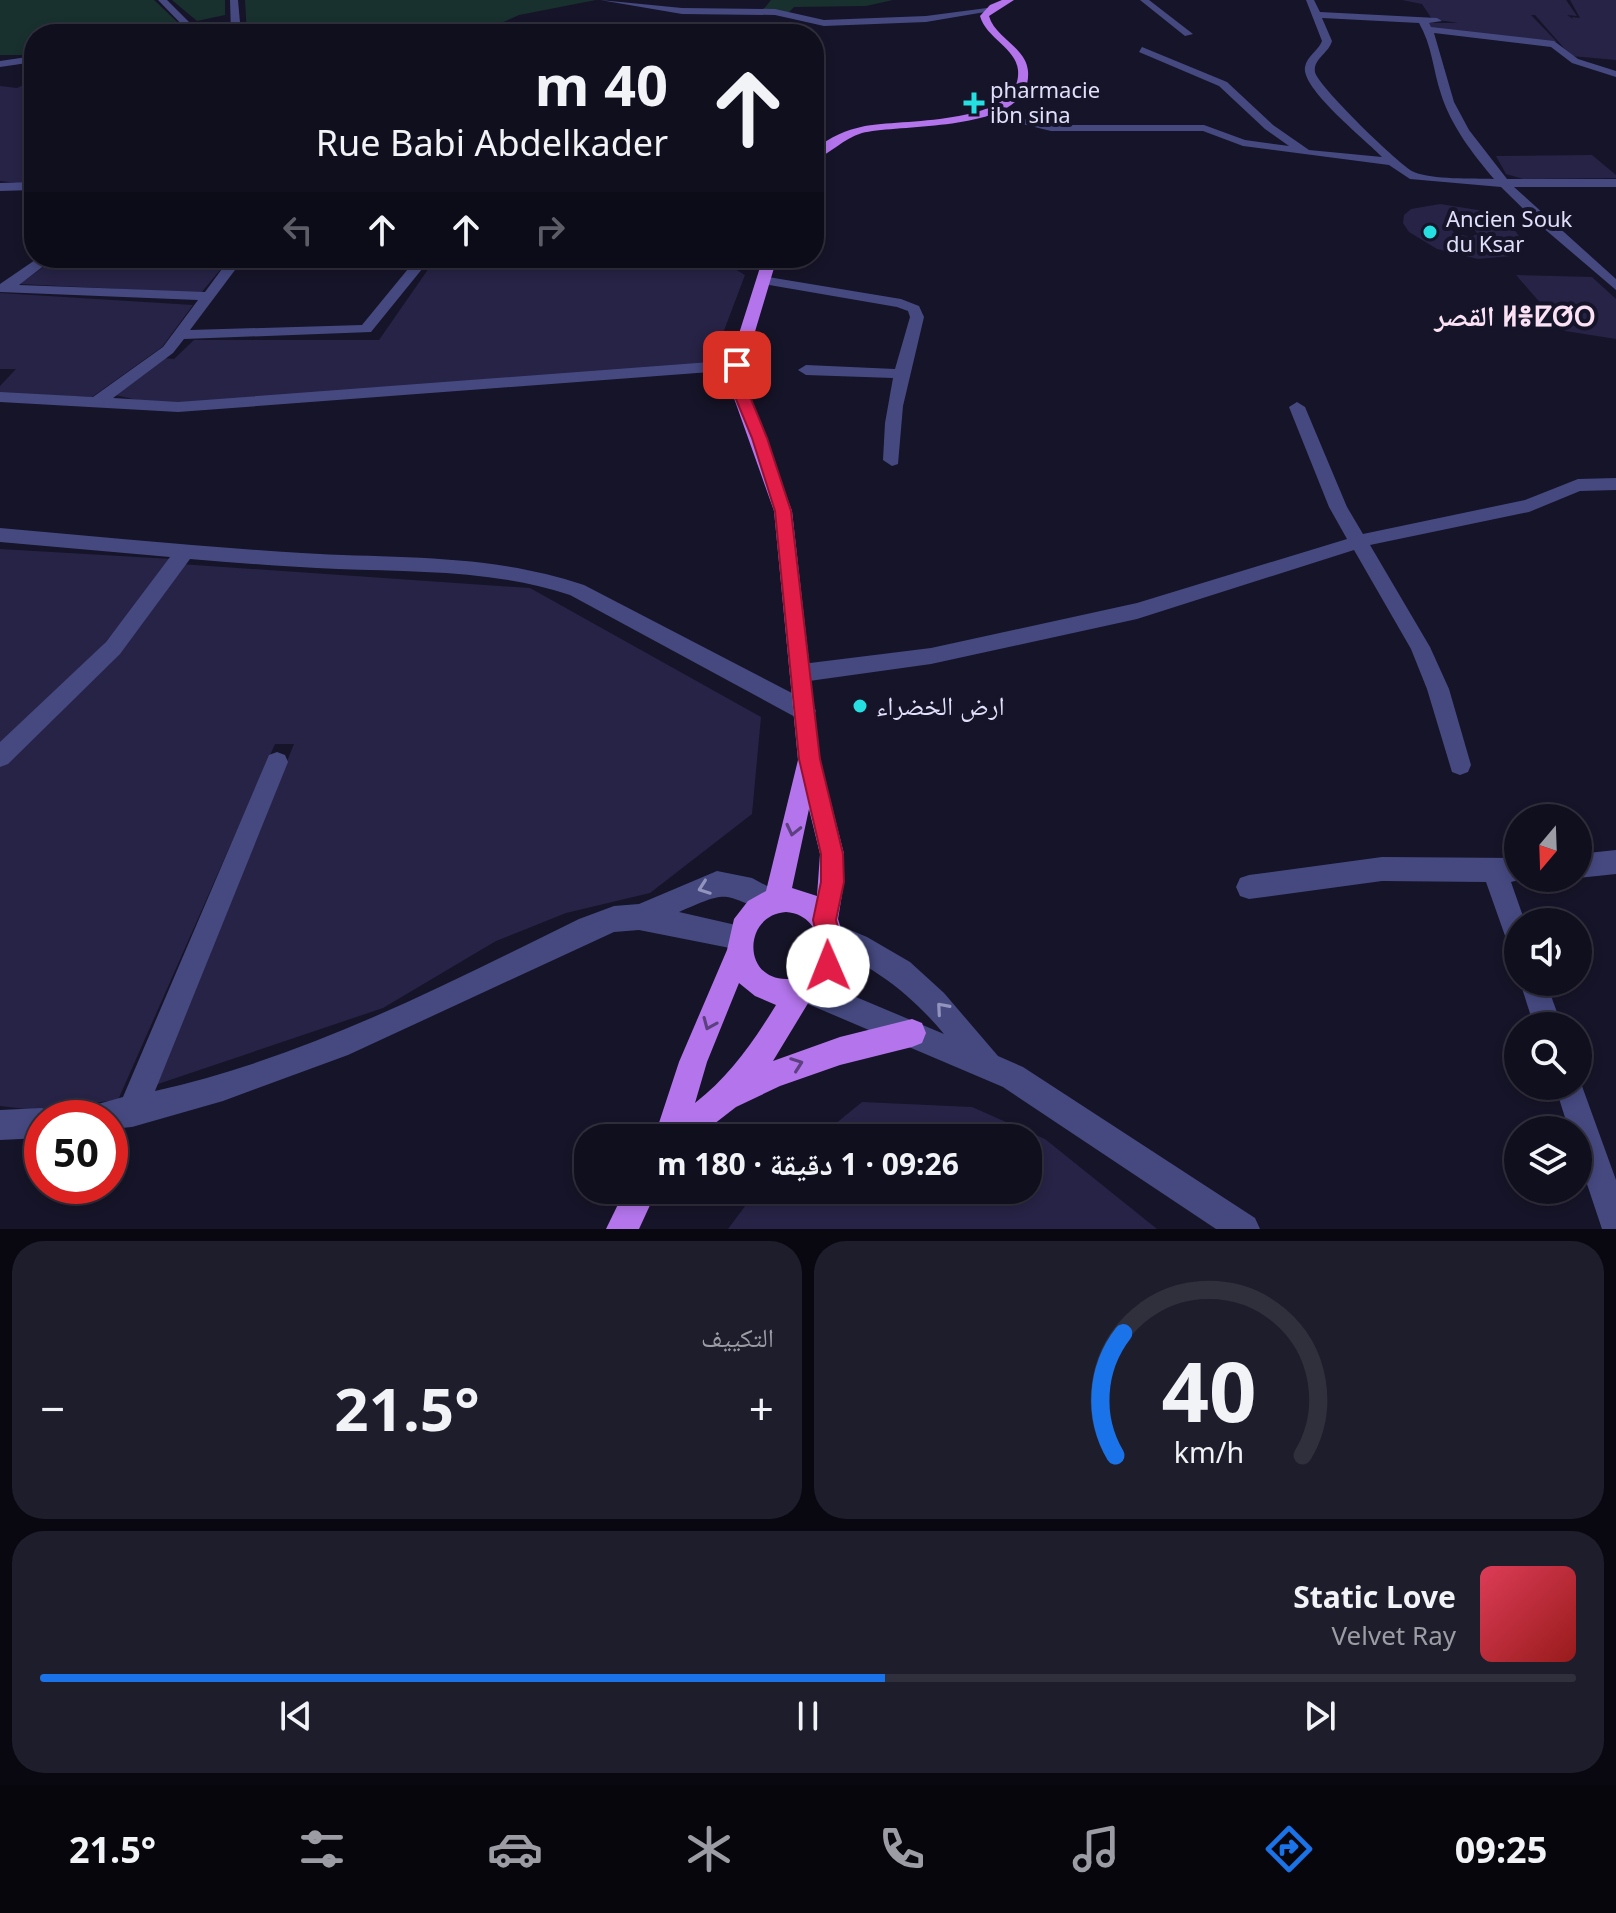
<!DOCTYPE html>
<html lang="ar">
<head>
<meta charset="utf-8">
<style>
  :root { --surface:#100f1e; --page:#1e1d2b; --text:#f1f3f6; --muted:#9c9ca4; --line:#302f3c; --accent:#1a73e8 }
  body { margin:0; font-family:"Noto Sans","Noto Naskh Arabic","Noto Sans Tifinagh",sans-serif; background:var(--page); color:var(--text); direction:rtl; height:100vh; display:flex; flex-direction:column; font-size:30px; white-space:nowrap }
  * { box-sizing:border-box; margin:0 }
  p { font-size:26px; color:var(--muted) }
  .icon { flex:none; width:44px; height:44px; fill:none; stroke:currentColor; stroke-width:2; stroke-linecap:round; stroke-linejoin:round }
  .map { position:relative; height:1229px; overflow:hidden; direction:ltr }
  .panel { display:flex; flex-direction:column; gap:12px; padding:12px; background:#090810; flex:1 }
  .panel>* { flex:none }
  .hud { position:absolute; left:24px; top:24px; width:800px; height:244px; border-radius:32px; box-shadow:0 4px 12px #0003,0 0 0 2px var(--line); direction:rtl; background:#100f1e; color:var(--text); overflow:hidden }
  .needle { width:52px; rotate:199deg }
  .controls { position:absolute; left:1504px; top:804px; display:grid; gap:16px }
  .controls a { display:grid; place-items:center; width:88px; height:88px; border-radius:50%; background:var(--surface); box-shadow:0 4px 12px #0003,0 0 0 2px var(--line); font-size:40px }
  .speed { position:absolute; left:24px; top:1100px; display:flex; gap:16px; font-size:40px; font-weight:700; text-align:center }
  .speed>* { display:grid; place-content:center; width:104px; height:104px; border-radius:50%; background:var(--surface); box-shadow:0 4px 12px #0003,0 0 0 2px var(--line); line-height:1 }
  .speed .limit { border:12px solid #d22; background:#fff; color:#111 }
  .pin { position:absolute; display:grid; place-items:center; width:68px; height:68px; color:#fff; margin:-34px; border-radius:16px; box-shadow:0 4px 12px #0006 }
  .me { position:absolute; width:88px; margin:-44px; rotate:359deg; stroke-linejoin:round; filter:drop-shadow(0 0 6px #0008) }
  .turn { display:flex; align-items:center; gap:28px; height:168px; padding:0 24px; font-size:36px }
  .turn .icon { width:104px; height:104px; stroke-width:2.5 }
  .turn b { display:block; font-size:56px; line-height:68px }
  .lanes { display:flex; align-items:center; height:76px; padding:0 24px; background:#0003; justify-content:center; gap:40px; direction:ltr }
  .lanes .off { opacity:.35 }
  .big { font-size:60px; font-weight:700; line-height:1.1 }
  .panel .widget { flex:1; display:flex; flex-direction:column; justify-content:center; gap:12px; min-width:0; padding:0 28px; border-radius:32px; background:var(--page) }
  .panel .dial { align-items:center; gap:0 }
  .dial svg { height:208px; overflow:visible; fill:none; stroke:var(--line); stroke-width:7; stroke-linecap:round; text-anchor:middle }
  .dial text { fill:var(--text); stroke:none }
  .song { display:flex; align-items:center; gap:24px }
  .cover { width:96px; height:96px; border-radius:12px; background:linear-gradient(135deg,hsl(350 70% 55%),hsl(0 70% 35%)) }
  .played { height:8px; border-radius:4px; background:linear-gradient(90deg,var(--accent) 55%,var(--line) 55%) }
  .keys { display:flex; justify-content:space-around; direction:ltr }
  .heat { display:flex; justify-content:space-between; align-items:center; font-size:44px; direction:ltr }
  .panel .tiles { flex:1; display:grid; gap:12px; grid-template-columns:1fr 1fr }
  .widget:last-child { grid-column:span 2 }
  .trip { position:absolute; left:574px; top:1124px; width:468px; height:80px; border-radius:32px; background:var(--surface); box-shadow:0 4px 12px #0003,0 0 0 2px var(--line); font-weight:700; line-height:80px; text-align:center; direction:rtl }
  .tabs { display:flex; height:128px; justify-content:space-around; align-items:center; background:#06060c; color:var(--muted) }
  .tabs .icon { width:56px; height:56px }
  .tabs .current { color:var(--accent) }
  .tabs b { font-size:36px; color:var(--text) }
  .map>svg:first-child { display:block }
  .green { fill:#18312e }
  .building { fill:#262346; fill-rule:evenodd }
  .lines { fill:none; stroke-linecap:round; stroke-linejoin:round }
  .minor { fill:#454980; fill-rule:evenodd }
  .major { fill:#b475ec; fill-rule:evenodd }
  .oneway { stroke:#5d4080 }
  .oneway2 { stroke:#9294be }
  .route { fill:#e11d48; stroke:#92132f; stroke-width:2 }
  .poi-dot { fill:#25dfe1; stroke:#161428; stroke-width:3 }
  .labels { text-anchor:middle; stroke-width:8; stroke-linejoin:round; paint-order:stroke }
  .far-poi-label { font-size:22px; fill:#e0dffb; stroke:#161428; text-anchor:start }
  .poi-label { font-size:26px; fill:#e0dffb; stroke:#161428; text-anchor:start }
  .far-district-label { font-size:28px; font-weight:bold; fill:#fbe1f4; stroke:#161428 }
</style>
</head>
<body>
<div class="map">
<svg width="1616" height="1229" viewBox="0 0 1616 1229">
  <rect width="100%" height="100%" fill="#161428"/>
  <g class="green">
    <path d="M0,0H154L190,34H34V55H0Z"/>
    <path d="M172,0H225V15L197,21Z"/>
    <path d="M245,0H596L519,15L477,34H247Z"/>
    <path d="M771,0H893L866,6L794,7L787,14L763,10Z"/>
  </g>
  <g class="building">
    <path d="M1402,0H1566L1577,16L1567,15L1573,19L1572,17L1580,18L1570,0H1616V60L1571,56L1535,15H1531L1557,42L1431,28L1427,23H1458L1432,19L1422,4Z"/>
    <path d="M34,80V185L0,181V86L17,88Z"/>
    <path d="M1592,155L1616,175V178L1523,179L1506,174L1496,156Z"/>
    <path d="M1440,204L1478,210L1511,225L1524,243L1522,250L1512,256L1478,259L1437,249L1409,232L1403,223L1404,215L1411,209ZM1456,223L1471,226L1478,234L1470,237L1455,233L1448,227Z"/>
    <path d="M56,258H230L201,293L20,284Z"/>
    <path d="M436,258H705L723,262L745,275L711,365L190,403L146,402L115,395L163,358L174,359L194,340H379Z"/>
    <path d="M1516,275L1592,277L1616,299V339L1565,331Z"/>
    <path d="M0,293L193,305L162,347L92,397L0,393V386L16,369H0Z"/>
    <path d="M0,549L172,559L100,649L0,751Z"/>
    <path d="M180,564L530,588L761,717L752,814L650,893L566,913L496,941L383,1008L155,1085L294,744H275L118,1100L34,1110L0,1106V763Z"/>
    <path d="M862,1102L972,1107L1045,1139L1157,1229H728L757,1190H1028V1138H818Z"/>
  </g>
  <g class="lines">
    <g class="minor">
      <path d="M158,0H167L201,34H191Z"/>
      <path d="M230,0H238L241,34H231Z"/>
      <path d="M600,0L682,8L775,9L824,20L926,16L987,8L991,11L926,22L824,26L775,15L682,14Z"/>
      <path d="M1140,0H1149L1193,34L1185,36Z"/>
      <path d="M1306,0H1314L1320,12L1437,18L1442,21L1429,23L1431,27L1554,41L1578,59L1616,71V77L1572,63L1551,47L1434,33L1454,102L1469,130L1507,179H1616V187H1514L1616,279V290L1541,226L1501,187L1410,179L1389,165L1243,146L1203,131H1051L982,114L987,111L1051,125H1204L1245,140L1289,146L1265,129L1219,86L1139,52L1142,47L1227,82L1273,125L1309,150L1382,157C1366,140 1301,89 1305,67C1307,56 1319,50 1322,41ZM1322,18L1419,23C1432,45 1433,70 1441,94C1451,126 1473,154 1494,179C1472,178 1433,180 1414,172C1401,167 1316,84 1315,72C1313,59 1329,53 1332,41Z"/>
      <path d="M34,56V62L0,67V61Z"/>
      <path d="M34,182V190L0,191V183Z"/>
      <path d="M38,258H54L19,285L205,292L230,258H244L190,330L362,325L417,258H431L371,332L184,339L173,353L113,398L178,402L737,360L745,365L737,370L178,412L0,402V392L93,397L163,347L198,300L0,292V284Z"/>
      <path d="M739,258H761L774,264L767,268Z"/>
      <path d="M762,276L901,299L919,306L924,317L903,406L898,464L892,466L883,460L885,423L893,378L806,375L798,370L806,365L895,369L910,317L908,311L897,307L757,283V277Z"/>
      <path d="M1297,402L1305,407L1347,507L1363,534L1525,500L1578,479L1616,478V490L1580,491L1529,512L1370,545L1430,647L1449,689L1471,765L1468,772L1460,775L1452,772L1427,689L1411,649L1354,550L1137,619L931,664L802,682L795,679L791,673L795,667L802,664L931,648L1137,603L1347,539L1329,507L1289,407Z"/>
      <path d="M0,528C101,537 201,547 302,553C400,559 489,553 584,585L813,704L816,711L813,718L805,720L797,718L570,595C494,570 417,572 338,569C288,567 239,563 190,559L120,654L8,764L0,767V742L106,642L170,557L0,542Z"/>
      <path d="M277,752L285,755L288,762L155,1091C304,1058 443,986 579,919L614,906L639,904L717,871L752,878L780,893L784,902L780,911L771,914C721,894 731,889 679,912L749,928L753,937L749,946L740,950L639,930L614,932L348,1055L223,1101L132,1127L110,1129V1118H79L84,1108L123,1097L266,762L269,755Z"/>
      <path d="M1616,850V874L1578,878V854Z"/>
      <path d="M1382,857L1518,858V878H1527L1511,882L1525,922H1518V951L1509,947L1486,882L1382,881L1249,899L1240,896L1236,887L1240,878L1249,875Z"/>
      <path d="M831,922L867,937L910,962L944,993L998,1056L1023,1067L1255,1218L1260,1229H1216L1003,1087L796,999L793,989L796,979L806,976L944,1034C910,993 872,965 822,944L818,935L822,926Z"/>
      <path d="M1520,982H1546L1562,1026H1534Z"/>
      <path d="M1578,1075L1616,1180V1229H1602L1578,1157V1130H1569L1555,1086H1578Z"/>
      <path d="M42,1108L52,1113L55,1118H42V1138L0,1140V1110Z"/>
    </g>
    <g class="major">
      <path d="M1002,0H1014L989,16C995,38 1026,47 1028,71C1033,134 902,123 862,133C843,139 831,153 814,160L815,149C830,137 846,130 865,126C901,119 1023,126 1018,70C1016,48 986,38 980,16L990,5Z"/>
      <path d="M763,258H777L745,365L746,387L792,511L820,759L844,854V882L838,919L845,941L844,959L831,985L810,1000L773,1061L840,1037L912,1019L922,1023L926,1033L922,1043L912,1047L840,1065L780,1086L736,1107L696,1138H654L679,1062L727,950L734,919L748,901L766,891L798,760L774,511L730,387L729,365ZM809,809L820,854L817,896L792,888ZM786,912C829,915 830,979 786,979C742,979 743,915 786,912ZM739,983L755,996L776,1005C754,1041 729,1077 695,1103L707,1062Z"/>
      <path d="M625,1190H657L639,1229H606Z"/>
    </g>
  </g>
  <defs><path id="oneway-chevron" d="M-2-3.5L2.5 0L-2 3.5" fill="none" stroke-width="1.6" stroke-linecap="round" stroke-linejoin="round" transform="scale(2)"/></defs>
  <g class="oneway">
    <use href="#oneway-chevron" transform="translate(793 830) rotate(103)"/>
    <use href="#oneway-chevron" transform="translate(709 1024) rotate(113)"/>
    <use href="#oneway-chevron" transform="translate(797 1064) rotate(-20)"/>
  </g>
  <g class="oneway2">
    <use href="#oneway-chevron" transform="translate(704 888) rotate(160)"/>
    <use href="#oneway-chevron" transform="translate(942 1008) rotate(-131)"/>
  </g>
  <path class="route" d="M737,361L744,365L746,387L767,438L791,511L820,759L843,854L844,882L836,920L844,950L837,974L828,978L820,974L816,966L820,950L813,920L821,882V854L799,759L775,511L752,438L731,387L730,365Z"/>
  <g class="poi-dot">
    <path d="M970 91h8v8h8v8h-8v8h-8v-8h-8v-8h8z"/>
    <circle cx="1430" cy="232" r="8"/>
    <circle cx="860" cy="706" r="8"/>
  </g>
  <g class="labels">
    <g class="far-poi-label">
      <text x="990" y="98">pharmacie<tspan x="990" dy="25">ibn sina</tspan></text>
      <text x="1446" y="227">Ancien Souk<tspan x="1446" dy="25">du Ksar</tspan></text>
    </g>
    <g class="poi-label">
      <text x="876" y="715">ارض الخضراء</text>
    </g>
    <g class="far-district-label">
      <text x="1515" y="326">القصر ⵍⴻⵇⵚⵔ</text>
    </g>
  </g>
</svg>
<div class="controls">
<a><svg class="needle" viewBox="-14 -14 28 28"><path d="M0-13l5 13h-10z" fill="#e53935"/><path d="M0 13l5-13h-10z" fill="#9c9ca4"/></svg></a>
<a><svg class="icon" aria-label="sound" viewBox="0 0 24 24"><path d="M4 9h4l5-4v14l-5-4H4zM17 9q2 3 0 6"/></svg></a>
<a><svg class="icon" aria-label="search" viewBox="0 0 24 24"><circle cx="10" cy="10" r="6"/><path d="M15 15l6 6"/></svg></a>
<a><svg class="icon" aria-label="layers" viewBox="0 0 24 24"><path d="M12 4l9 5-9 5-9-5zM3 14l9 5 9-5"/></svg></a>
</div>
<div class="speed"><div class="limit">50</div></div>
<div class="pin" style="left:737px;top:365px;background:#d93025"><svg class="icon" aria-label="arrive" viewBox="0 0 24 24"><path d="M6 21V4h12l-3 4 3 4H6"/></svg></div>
<svg class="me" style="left:828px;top:966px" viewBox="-20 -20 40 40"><circle r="19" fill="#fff"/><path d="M0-13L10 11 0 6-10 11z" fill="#e11d48"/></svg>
<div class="trip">09:26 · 1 دقيقة · 180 m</div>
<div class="hud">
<div class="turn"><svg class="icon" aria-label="ahead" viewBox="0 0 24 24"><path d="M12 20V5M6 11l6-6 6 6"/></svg><div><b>40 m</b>Rue Babi Abdelkader</div></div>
<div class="lanes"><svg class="icon off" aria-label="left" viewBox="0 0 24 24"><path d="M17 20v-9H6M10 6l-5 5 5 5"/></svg><svg class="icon" aria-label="ahead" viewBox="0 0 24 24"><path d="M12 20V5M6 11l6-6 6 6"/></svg><svg class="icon" aria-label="ahead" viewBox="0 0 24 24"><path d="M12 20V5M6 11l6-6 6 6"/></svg><svg class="icon off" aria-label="right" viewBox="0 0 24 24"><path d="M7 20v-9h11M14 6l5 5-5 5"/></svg></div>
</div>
</div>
<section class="panel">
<div class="tiles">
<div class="widget dial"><svg viewBox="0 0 100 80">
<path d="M14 69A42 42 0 1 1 86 69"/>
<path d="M14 69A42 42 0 0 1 17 22" stroke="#1a73e8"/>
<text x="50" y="56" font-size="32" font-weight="700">40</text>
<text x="50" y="72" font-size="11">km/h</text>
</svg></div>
<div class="widget"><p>التكييف</p>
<div class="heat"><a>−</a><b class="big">21.5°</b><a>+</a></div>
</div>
<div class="widget">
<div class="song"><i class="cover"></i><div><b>Static Love</b><p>Velvet Ray</p></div></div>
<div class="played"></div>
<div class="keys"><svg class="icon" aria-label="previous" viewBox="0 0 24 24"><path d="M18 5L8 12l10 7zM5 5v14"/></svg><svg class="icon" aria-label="pause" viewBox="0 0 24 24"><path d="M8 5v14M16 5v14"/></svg><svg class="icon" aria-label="next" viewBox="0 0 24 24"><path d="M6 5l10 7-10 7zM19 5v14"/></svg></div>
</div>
</div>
</section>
<nav class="tabs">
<b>09:25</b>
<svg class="icon current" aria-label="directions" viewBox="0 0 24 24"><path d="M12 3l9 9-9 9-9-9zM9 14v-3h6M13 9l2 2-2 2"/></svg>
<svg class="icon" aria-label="music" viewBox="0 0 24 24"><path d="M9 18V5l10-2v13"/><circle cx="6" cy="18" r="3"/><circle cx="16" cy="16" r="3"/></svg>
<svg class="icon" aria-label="phone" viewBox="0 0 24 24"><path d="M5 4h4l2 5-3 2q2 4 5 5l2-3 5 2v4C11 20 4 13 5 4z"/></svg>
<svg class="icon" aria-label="climate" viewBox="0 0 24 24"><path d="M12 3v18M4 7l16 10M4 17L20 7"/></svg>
<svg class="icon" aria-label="car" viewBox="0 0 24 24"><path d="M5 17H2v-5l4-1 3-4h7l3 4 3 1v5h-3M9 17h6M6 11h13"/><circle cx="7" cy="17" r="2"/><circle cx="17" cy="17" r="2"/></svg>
<svg class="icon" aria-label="filters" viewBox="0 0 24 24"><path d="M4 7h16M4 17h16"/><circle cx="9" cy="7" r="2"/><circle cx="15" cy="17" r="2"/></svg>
<b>21.5°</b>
</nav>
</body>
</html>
